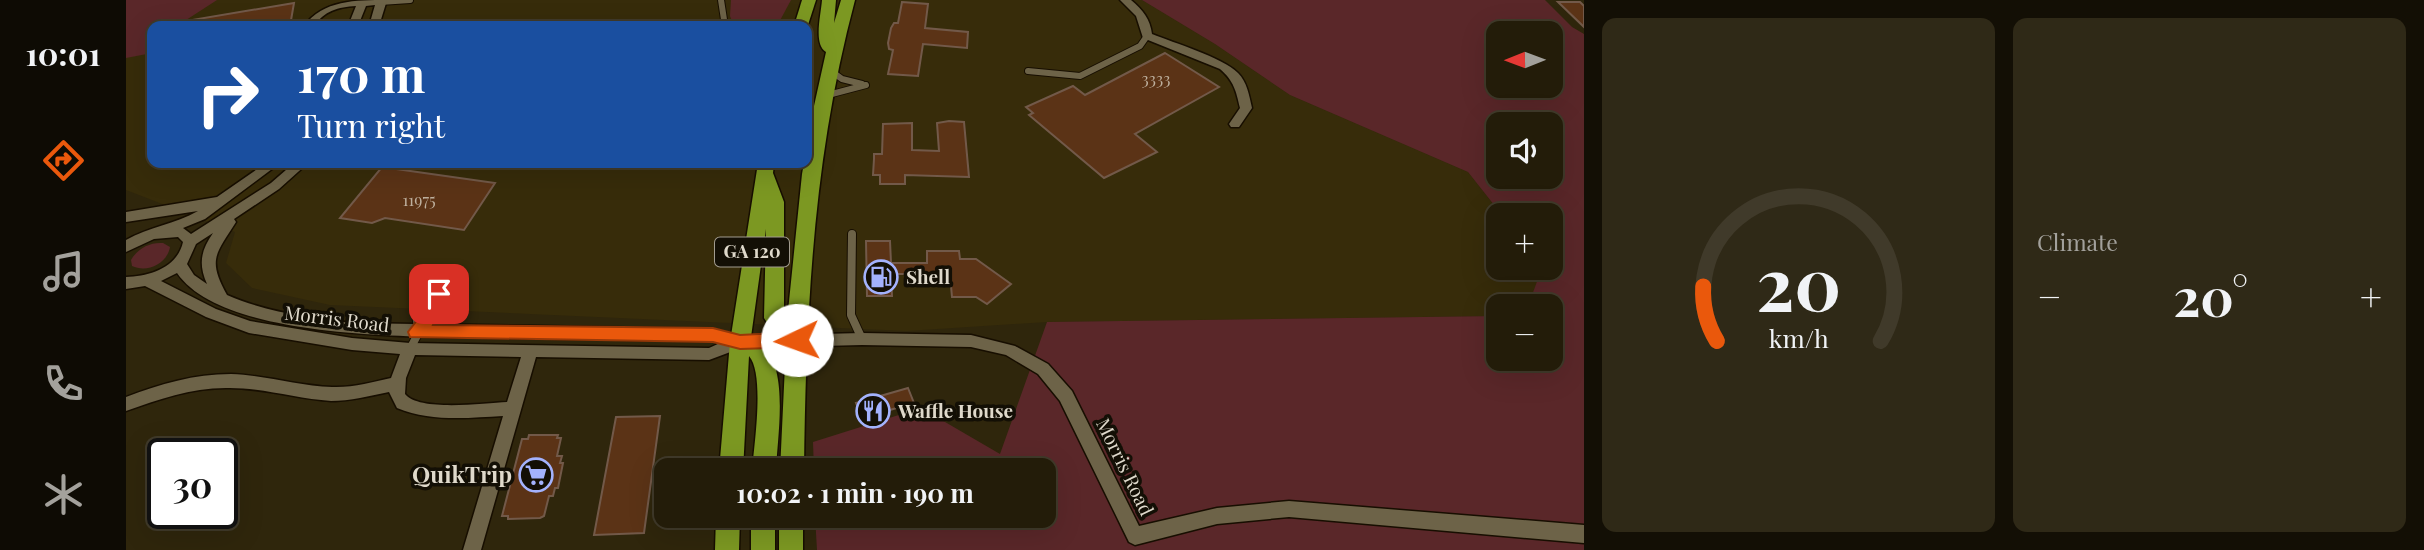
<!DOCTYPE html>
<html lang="en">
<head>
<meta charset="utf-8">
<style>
  :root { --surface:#231c09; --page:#2f2917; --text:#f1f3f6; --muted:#a3a19c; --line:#403a2a; --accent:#ea580c }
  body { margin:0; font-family:"Playfair Display",serif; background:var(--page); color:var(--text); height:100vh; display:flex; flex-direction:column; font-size:26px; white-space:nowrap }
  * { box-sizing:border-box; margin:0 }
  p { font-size:23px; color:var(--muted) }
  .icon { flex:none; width:38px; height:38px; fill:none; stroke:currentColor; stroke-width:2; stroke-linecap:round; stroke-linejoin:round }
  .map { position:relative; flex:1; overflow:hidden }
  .side { display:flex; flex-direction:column; gap:18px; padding:18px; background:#130f05; width:840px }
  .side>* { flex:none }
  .guide { position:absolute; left:21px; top:21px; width:665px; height:147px; border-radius:14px; box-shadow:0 7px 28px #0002,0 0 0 2px var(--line); background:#1a4fa0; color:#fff; overflow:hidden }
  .needle { width:46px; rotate:269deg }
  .controls { position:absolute; left:1360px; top:21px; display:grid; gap:14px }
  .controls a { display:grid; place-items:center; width:77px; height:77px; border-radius:14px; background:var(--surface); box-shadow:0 7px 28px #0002,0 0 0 2px var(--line); font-size:35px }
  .speed { position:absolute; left:21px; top:438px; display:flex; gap:14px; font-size:35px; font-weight:700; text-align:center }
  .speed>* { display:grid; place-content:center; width:91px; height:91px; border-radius:50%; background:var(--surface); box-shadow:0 7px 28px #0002,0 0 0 2px var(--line); line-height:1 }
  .speed .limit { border:4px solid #111; border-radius:10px; background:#fff; color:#111 }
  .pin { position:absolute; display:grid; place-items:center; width:60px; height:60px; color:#fff; margin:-30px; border-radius:14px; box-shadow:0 4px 10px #0006 }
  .me { position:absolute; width:77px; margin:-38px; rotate:267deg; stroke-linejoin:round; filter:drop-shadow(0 0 5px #0008) }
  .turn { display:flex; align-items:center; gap:24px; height:147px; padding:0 35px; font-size:32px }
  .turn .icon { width:91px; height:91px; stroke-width:2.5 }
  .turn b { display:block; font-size:49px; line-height:60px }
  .big { font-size:52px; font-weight:700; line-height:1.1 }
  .side .card { flex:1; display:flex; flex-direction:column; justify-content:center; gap:10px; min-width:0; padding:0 24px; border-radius:14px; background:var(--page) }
  .side .dial { align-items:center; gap:0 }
  .dial svg { height:182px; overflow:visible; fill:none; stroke:var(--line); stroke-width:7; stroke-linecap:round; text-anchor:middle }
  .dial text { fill:var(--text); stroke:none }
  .heat { display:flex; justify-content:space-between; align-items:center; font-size:38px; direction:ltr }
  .side .tiles { flex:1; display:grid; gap:18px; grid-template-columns:repeat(2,1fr) }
  .trip { position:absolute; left:528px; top:458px; width:402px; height:70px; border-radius:14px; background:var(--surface); box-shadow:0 7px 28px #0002,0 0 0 2px var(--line); font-weight:700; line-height:70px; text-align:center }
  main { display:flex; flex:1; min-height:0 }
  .menu { display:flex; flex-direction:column; width:126px; justify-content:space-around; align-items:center; background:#0e0b04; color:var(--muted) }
  .menu .icon { width:49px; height:49px }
  .menu .on { color:var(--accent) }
  .menu b { font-size:32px; color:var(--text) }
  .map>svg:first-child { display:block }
  .built { fill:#372c0a; fill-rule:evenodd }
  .green { fill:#5a2729; fill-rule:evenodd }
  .building { fill:#5b3316; stroke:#725949; stroke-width:2 }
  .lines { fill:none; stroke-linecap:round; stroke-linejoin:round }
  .service-far1-casing { stroke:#170e00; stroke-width:8 }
  .service-casing { stroke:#170e00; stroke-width:10 }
  .minor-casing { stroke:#170e00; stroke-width:3 }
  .trunk-casing { stroke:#170e00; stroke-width:3 }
  .service-far1 { stroke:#6d6348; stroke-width:6 }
  .service { stroke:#6d6348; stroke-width:8 }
  .minor { fill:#6d6348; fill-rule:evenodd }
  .trunk { fill:#7c9822; fill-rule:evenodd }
  .route { fill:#ea580c; stroke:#983908; stroke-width:2 }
  .labels { text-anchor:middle; stroke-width:7; stroke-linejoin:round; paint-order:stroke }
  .number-label { font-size:16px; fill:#beb09e }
  .shield { fill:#130f05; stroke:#a29c90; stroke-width:2 }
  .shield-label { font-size:18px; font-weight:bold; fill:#dfd9cb }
  .poi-label { font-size:19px; font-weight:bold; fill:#dfd9cb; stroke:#130f05; text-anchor:start }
  .street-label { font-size:19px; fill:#dfd9cb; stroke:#130f05 }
  .near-poi-label { font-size:23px; font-weight:bold; fill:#dfd9cb; stroke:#130f05; text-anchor:end }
</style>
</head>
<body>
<main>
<nav class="menu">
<b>10:01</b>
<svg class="icon on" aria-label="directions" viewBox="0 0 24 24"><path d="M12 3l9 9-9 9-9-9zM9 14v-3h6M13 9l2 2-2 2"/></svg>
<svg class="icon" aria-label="music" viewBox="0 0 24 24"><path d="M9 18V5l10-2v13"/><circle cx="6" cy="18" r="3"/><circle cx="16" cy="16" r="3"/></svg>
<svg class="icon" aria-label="phone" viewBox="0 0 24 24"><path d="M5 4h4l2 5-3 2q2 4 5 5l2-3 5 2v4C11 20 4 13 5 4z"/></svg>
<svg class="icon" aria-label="climate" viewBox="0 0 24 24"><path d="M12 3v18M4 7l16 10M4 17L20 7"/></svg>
</nav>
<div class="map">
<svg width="1458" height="550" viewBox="0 0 1458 550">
  <rect width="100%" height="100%" fill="#2f260c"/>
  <path class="built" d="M0,0H1016L1089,44L1164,95L1342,172L1376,215H1372V268L1418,269L1402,306H1372V316L921,322L781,331L204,305L126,288L100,263L109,232L0,190ZM26,26H681V163H26Z"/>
  <g class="green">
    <path d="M0,0H91L57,22L56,26H26V53L0,58Z"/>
    <path d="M605,0H665L651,26H608L604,16Z"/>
    <path d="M1016,0H1419L1446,27L1458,34V550H691L689,516H919V471H688L687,442L795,408L874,454L921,322L1372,316V359H1424V306H1402L1416,268H1424V215H1376L1342,172L1164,95L1089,44ZM1372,33H1424V86H1372ZM1372,124H1424V177H1372Z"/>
    <path d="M37,243L44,247C41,264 21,273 6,266L5,260C12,248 24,242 37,243Z"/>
  </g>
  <g class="building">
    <path d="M776,2L802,4L799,28L842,32L841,48L797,44L792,76L762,74L767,50L763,49L762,43L765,28L768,23H772Z"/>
    <path d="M1432,2H1454L1458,6V27Z"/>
    <path d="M168,3L164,26H67L66,20Z"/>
    <path d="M1039,53L1093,87L1009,134L1031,152L978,178L903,115L907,113L900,107L947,86L959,95Z"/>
    <path d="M823,121L838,122L843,177L779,175V184H754V175H747L748,159V154H756L757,124L786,123V150L813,151L811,123Z"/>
    <path d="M256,167L369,183L338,230L259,218L246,223L214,218Z"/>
    <path d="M740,241H764L765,263H801V251H833L834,259H850L885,284L861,304L850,297H826L825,286H803L802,274H765L766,296H741Z"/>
    <path d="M782,388L788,403L736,418L730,403Z"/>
    <path d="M534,416L518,533L468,535L490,417Z"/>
    <path d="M403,435H432L431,438H435L431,456H436L434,463H437L432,488H429L427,496H423L418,516L414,518L382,519V516H376L396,439H402Z"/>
  </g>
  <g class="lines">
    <defs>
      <g id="service-far1">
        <path d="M595,0L599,26"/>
        <path d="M254,2L284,0"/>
        <path d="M705,71L716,79L736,84"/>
        <path d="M902,71L954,76L1014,46L1021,36"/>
        <path d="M702,95L740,85"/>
      </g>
      <g id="service">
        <path d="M726,234L725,315L736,339"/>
        <path d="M284,349L313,294L309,288C297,298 287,310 292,326"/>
      </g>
      <g id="minor">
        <path d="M261,0L253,26H243L249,5L240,6L232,26H222L230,6C212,7 198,11 188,26H178C197,0 230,0 261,0Z"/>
        <path d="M994,0H1005C1017,10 1024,19 1026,34C1048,43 1096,57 1112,73C1121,82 1123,95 1126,108L1113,127H1105L1103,124L1114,108C1110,91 1108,81 1094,69L1017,38L1010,16Z"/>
        <path d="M140,163H154L79,219L57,228L65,234L145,183L168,163H182L153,189L108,219L110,222C90,254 81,259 101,295C140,312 185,318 227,323L587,329L614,336L736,333L845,335L889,346L922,364L946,391L1013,526L1091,508L1163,501L1458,525V543L1163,517L1091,524L1009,545L1003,542L934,401L912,374L880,355L845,347L736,345L615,348L583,360L410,357L355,550H337L377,416C341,418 305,422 271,408L263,392C244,396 224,401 205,401C171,399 138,388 104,388C67,387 34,399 0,411V397C34,384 68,374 105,374C139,375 172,386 206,387C226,388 246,382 265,378L274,354L226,350L123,333L80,317L19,286L0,289V277C24,276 51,268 57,242L52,237L28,239L0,252V240C23,227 49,224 72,211L0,222V212L91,197ZM87,233C75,250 72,264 81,284L68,275L61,264L70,244ZM51,273C100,344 309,336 389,338C455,339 521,340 587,341L594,343L583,348L284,343L226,338L124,321L90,309L35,281ZM289,355L395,357L381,402C359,403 293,412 279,394L280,378Z"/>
      </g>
      <g id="trunk">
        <path d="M676,0H690L681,28L668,26Z"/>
        <path d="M696,0H710L708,23L715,0H729C687,157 680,310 678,471H654L660,344L652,340L638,318L640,229L625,337C667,354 651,434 650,471H626C628,446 639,374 623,356L617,471H593L604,342L632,163H648L647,173L658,202V316L661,321L676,174L678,163H681L686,115L700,52C687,44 695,15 696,0Z"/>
        <path d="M590,516H614L613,550H589Z"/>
        <rect x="625" y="516" width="24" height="34"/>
        <rect x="653" y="516" width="24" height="34"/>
      </g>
    </defs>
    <use href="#service-far1" class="service-far1-casing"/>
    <use href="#service" class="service-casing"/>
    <use href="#minor" class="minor-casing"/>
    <use href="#trunk" class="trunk-casing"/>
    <use href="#service-far1" class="service-far1"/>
    <use href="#service" class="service"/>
    <use href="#minor" class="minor"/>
    <use href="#trunk" class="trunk"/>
  </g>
  <path class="route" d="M313,287L321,294L307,325L587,328L614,335L671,332L677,335L679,340L677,344L671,347L614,349L587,342L284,337L282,332L295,315L307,289Z"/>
  <defs>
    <symbol id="fuel-ring" viewBox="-11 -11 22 22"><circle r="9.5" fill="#130f05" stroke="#a3b2fd" stroke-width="1.5"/><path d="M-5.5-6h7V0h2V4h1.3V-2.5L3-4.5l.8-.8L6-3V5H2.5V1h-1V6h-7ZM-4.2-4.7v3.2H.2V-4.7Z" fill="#a3b2fd"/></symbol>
    <symbol id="restaurant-ring" viewBox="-11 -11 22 22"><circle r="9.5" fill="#130f05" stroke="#a3b2fd" stroke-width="1.5"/><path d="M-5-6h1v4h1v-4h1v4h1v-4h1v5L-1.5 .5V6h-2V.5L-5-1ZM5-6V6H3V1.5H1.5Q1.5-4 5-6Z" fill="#a3b2fd"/></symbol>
    <symbol id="supermarket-ring" viewBox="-11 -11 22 22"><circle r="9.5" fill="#130f05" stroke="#a3b2fd" stroke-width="1.5"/><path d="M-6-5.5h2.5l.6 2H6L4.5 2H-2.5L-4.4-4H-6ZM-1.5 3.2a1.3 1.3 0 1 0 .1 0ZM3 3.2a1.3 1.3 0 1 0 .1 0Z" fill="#a3b2fd"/></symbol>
  </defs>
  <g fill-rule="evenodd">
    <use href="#fuel-ring" x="736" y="258" width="38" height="38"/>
    <use href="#restaurant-ring" x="728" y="392" width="38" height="38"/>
    <use href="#supermarket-ring" x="391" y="456" width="38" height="38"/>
  </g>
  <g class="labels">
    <g class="number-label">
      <text x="1030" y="85">3333</text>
      <text x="293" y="206">11975</text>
    </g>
    <rect class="shield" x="589" y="237.5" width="74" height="29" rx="5"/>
    <g class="shield-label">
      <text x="626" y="258">GA 120</text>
    </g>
    <g class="poi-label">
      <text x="780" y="284">Shell</text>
      <text x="772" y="418">Waffle House</text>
    </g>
    <g class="street-label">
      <text transform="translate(211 319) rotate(7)" y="7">Morris Road</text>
      <text transform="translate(999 467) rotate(64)" y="7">Morris Road</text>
    </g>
    <g class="near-poi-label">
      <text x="386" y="483">QuikTrip</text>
    </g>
  </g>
</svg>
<div class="controls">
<a><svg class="needle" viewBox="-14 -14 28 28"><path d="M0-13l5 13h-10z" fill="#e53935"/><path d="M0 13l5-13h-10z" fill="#a3a19c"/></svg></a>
<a><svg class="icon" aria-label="sound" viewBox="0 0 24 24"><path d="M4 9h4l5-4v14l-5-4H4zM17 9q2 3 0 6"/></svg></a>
<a>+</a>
<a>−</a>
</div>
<div class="speed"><div class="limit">30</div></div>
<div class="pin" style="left:313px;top:294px;background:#d93025"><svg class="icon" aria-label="arrive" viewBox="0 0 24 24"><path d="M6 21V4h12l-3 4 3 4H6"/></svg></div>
<svg class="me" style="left:671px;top:340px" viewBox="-20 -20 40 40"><circle r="19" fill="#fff"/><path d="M0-13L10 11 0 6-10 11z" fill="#ea580c"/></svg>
<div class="trip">10:02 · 1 min · 190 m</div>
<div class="guide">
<div class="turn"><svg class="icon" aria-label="right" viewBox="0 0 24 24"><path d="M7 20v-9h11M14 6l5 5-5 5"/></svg><div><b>170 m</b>Turn right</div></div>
</div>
</div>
<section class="side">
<div class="tiles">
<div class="card dial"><svg viewBox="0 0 100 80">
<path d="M14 69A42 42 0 1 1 86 69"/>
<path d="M14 69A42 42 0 0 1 8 45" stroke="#ea580c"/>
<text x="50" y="56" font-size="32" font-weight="700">20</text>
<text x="50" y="72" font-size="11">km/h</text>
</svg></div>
<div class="card"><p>Climate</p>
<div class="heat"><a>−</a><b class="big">20°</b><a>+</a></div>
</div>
</div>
</section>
</main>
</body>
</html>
